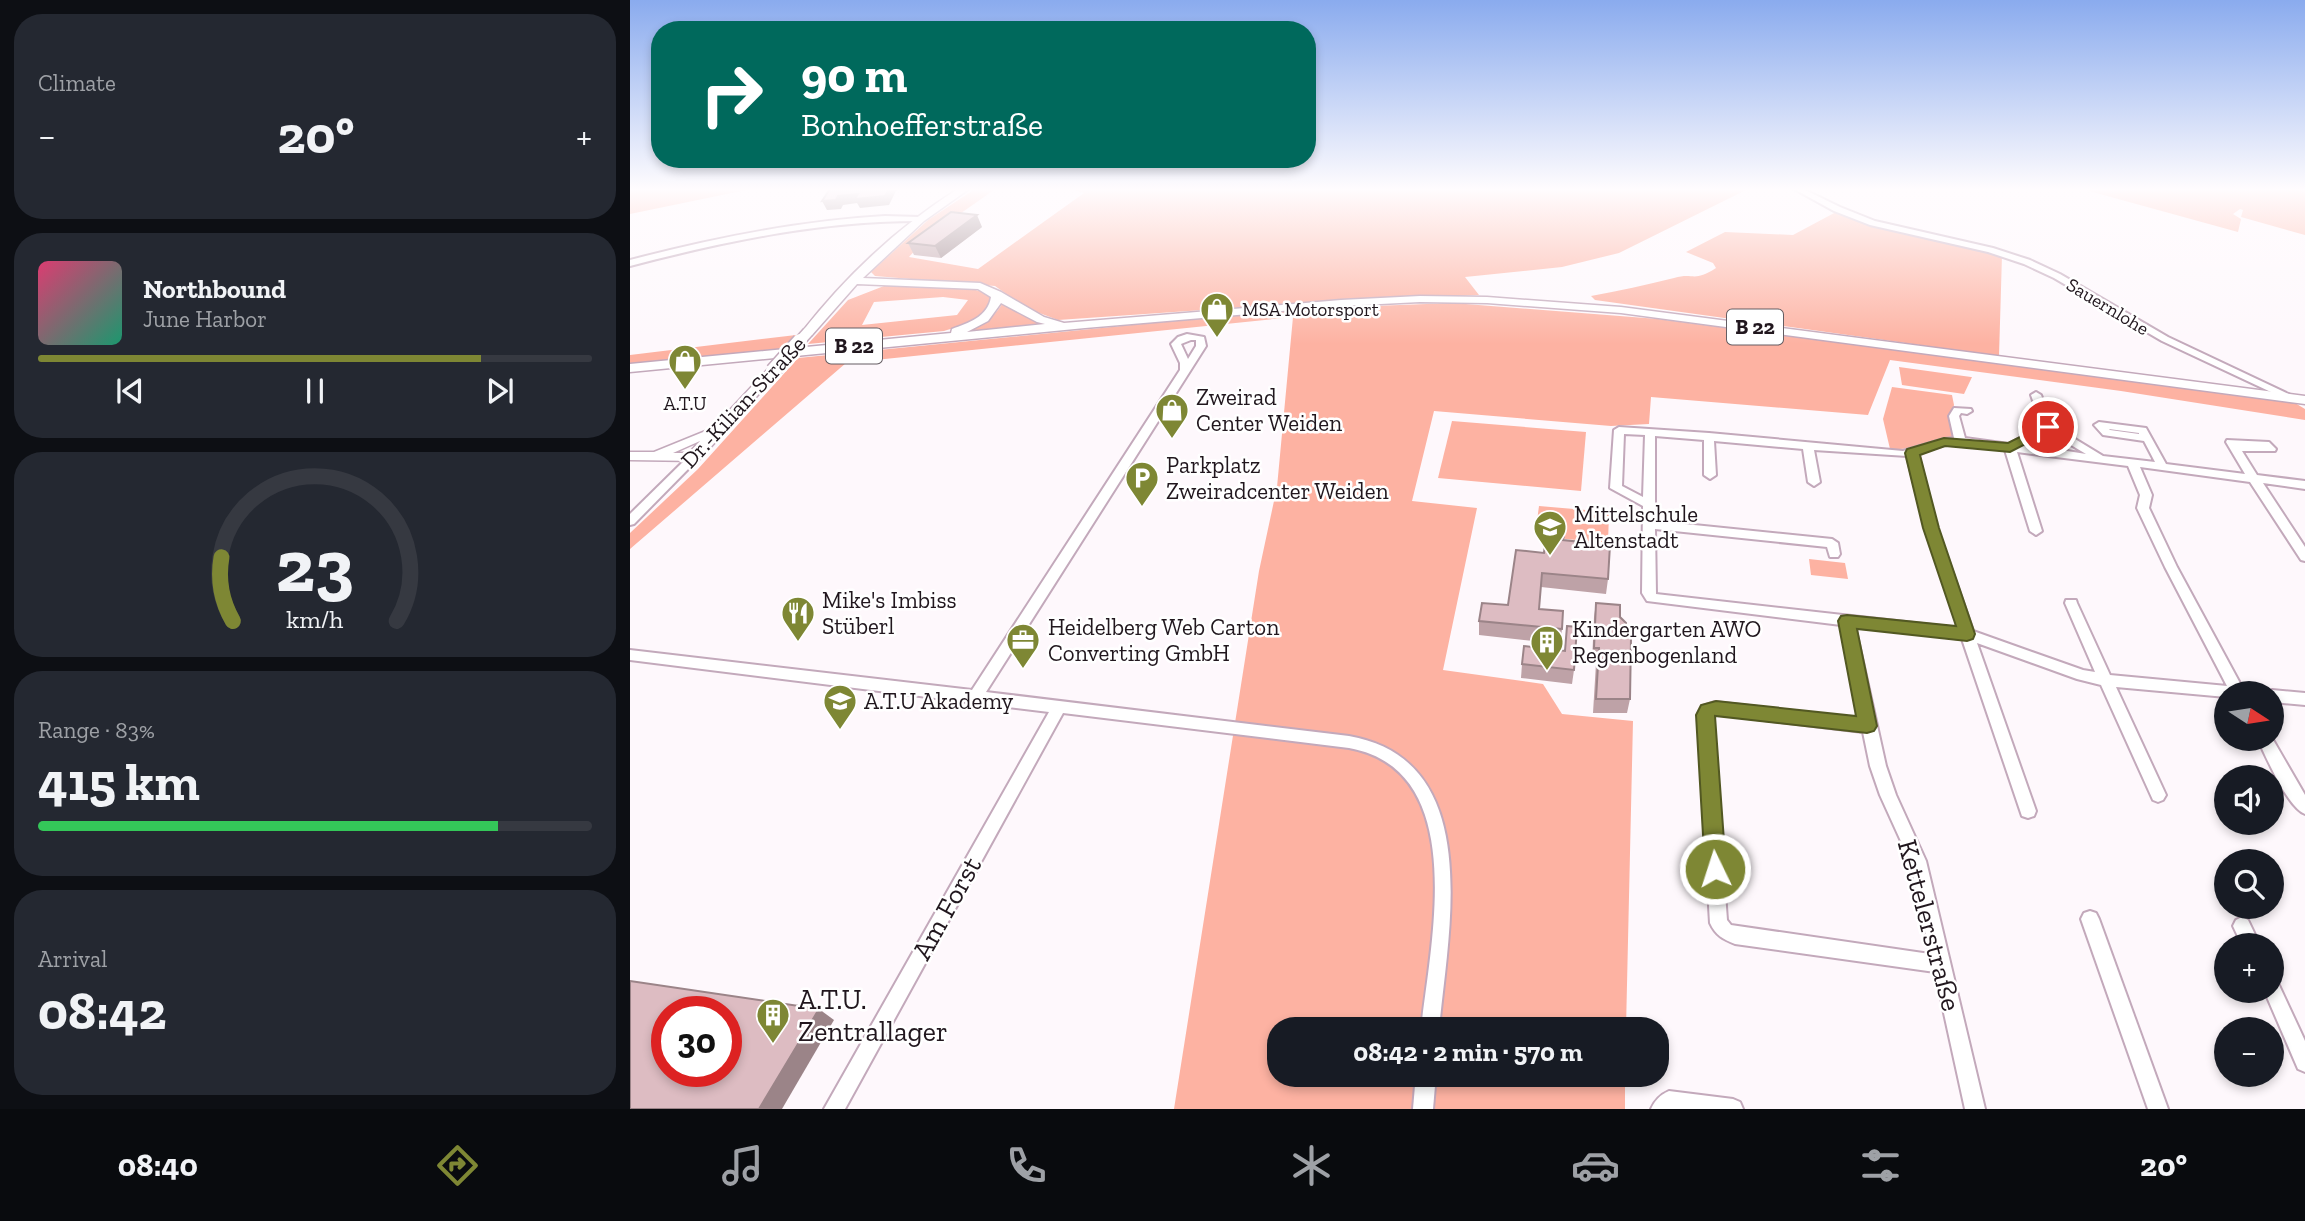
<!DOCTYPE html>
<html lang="en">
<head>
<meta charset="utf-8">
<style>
  :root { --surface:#171b24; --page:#242831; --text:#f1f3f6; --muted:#9ea1a6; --line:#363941; --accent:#7e8734 }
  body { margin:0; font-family:"Zilla Slab",serif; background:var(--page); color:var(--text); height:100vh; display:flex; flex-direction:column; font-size:26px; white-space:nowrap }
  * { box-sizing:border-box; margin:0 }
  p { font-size:23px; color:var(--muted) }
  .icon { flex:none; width:38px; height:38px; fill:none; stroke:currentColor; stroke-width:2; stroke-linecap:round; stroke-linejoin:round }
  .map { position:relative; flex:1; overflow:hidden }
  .side { display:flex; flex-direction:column; gap:14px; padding:14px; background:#0d0f14; width:630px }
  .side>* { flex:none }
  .guide { position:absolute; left:21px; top:21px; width:665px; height:147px; border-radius:28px; box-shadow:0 4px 10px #0003; background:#00695c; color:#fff; overflow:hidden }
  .needle { width:46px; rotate:102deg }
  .buttons { position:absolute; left:1584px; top:681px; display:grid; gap:14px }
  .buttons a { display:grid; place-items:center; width:70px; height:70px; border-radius:50%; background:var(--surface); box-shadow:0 4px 10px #0003; font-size:35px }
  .speed { position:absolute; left:21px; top:996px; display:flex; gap:14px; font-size:35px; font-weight:700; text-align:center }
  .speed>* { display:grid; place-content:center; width:91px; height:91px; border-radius:50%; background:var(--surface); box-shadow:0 4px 10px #0003; line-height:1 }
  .speed .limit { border:10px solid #d22; background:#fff; color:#111 }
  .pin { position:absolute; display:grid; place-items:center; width:60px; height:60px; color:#fff; margin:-30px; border:4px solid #fff; border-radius:50%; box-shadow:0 2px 7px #0007 }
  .me { position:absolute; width:77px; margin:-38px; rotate:356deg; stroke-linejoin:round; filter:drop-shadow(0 0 5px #0008) }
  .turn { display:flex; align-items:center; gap:24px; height:147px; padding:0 35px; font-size:32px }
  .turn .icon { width:91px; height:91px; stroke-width:2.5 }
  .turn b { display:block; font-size:49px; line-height:60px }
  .big { font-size:52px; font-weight:700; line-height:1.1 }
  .side .tile { flex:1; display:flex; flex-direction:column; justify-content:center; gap:10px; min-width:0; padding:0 24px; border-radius:28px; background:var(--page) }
  .side .dial { align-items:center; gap:0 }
  .dial svg { height:182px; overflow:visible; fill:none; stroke:var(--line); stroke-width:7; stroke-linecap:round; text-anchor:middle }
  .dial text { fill:var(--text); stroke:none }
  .song { display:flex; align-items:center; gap:21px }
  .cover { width:84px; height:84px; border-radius:10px; background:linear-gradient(135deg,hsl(340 70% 55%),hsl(160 70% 35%)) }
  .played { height:7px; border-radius:4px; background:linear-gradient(90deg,var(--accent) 80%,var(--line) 80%) }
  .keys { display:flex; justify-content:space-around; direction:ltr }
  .heat { display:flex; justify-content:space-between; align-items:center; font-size:38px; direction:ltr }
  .charge { height:10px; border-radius:5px; background:linear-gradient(90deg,#34c759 83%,var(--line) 0) }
  .trip { position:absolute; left:637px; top:1017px; width:402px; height:70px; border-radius:28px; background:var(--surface); box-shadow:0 4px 10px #0003; font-weight:700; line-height:70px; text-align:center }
  .menu { display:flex; height:112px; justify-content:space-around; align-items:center; background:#090b0e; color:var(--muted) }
  .menu .icon { width:49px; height:49px }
  .menu .selected { color:var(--accent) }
  .menu b { font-size:32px; color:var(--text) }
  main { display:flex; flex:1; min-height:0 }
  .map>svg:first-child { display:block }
  .green { fill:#fdb2a2; fill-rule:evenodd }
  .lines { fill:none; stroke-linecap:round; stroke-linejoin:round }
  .minor-casing { stroke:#c3a9bb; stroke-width:4 }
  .major-casing { stroke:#c3a9bb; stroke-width:3 }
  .minor { fill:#fff; fill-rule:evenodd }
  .major { fill:#fff; fill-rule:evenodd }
  .major-bridge-far1-casing { stroke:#c3a9bb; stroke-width:13; stroke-linecap:butt }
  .major-bridge-casing { stroke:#c3a9bb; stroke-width:17; stroke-linecap:butt }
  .major-bridge-far1 { stroke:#fff; stroke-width:10 }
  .major-bridge { stroke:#fff; stroke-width:14 }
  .wall { fill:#bea2a7 }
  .shaded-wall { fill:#9b8488 }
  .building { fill:#ddbcc2; stroke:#9b8488; stroke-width:2; fill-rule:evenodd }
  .route { fill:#7e8734; stroke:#525822; stroke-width:2 }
  .labels { text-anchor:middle; stroke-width:5; stroke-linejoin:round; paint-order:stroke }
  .far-street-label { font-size:19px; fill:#21171e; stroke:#fff }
  .far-poi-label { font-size:19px; fill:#21171e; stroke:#fff; text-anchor:start }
  .shield { fill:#fff; stroke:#645d62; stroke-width:2 }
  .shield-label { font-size:21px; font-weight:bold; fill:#21171e }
  .poi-label { font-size:23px; fill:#21171e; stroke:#fff; text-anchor:start }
  .street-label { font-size:23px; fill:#21171e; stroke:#fff }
  .near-street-label { font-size:28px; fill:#21171e; stroke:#fff }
  .near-poi-label { font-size:28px; fill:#21171e; stroke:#fff; text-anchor:start }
</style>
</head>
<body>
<main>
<section class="side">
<div class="tile"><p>Climate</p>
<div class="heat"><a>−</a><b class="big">20°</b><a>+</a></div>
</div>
<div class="tile">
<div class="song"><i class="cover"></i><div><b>Northbound</b><p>June Harbor</p></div></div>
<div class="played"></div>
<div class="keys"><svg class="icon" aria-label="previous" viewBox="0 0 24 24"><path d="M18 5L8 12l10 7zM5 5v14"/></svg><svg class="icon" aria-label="pause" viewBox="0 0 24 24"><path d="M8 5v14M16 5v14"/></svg><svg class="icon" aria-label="next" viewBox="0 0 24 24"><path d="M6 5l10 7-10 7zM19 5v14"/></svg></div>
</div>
<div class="tile dial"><svg viewBox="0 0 100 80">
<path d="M14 69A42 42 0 1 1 86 69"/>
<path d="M14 69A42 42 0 0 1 9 41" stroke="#7e8734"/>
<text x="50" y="56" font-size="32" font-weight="700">23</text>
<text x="50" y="72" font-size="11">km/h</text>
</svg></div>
<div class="tile"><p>Range · 83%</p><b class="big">415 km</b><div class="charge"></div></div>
<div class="tile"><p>Arrival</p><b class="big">08:42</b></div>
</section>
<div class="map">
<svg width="1675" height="1109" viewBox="0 0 1675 1109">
  <rect width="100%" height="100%" fill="#fef8fc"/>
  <g class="green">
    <path d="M0,189H121L0,214Z"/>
    <path d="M345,189H365C336,211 303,229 279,257L348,269L454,193L441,189H1118L989,253L932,267L835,277L849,295L705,301L428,320L396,308L365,286L245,276L241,272L298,220Z"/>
    <path d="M1459,189H1675V235L1611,217L1613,210L1610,209L1603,214L1611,219L1608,232L1459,191Z"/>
    <path d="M1206,212L1372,255L1369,356L965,300L961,296C989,291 1016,285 1044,278C1064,272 1063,283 1086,268L1083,263L1056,252L1095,232L1163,235Z"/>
    <path d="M254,286C280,287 343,280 362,298C353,319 335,325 314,331L178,344L218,300ZM313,297L338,300L327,315L232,325L244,302Z"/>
    <path d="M373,302L386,312L419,325L328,334C348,326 363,321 373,302Z"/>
    <path d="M823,303L1028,319L1665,403L1675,409V420L1491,391L1260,360L1238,415L1021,397L1019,424L981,426L804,411L782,501L847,508L813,670L913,684L932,714L1003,721L996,1029H649V1074L995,1075V1109H544L629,571L647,487L663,317L216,363L0,549V533L68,469L168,358L663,309Z"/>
    <path d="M166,335L153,349L0,364V355Z"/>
    <path d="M1269,367L1341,377H1342L1334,394L1272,385Z"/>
    <path d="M1262,387L1322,395L1324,405L1321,417L1327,439C1303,440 1283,451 1260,449L1253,419Z"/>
    <path d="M822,421L956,432L951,491L808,478Z"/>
    <path d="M909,506L979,512L978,543L905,536Z"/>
    <path d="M1179,559L1215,563L1218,579L1181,575Z"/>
  </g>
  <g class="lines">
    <defs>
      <g id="minor">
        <path d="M1164,189H1173L1210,207L1245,221L1363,248L1400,260L1430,274L1538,337L1669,399L1664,402L1660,401L1532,341L1424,278L1394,264L1358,252L1240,225L1204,211Z"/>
        <path d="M255,216L290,217L294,219L290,221C190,221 96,241 0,266V260C84,238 168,221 255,216Z"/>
        <path d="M557,334L574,337L576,346L356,692L719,736C856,760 818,931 809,1029H791C800,944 841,770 719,748L433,713L215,1109H194L419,712L0,660V650L342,690L550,370V363L541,344L548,337ZM561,340H566V346L558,359L551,344Z"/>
        <path d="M1406,392L1411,395L1422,425L1473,456L1525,462L1514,441L1473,435L1464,425L1469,422L1516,428L1536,464L1615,474L1596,442L1597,440L1639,442L1646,449L1645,451H1612L1627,475L1675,481V489L1633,483L1675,547V561L1671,560L1620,482L1510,467L1522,495L1519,508L1547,567L1612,687L1620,689L1622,693H1596V697L1486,687L1536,795L1533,800L1528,802L1523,800L1471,685L1447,679L1347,643L1406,811L1404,816L1398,818L1392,816L1332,639L1225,626L1256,766L1266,795L1296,861L1355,1109H1335L1305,972L1105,944C1093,939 1086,936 1080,923L1068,715L1073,706L1085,702L1231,719L1211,625L1017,601L1012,593L1013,506L980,488L984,430L989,427L1079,433L1273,451L1314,439L1324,438L1319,416L1324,408L1341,409L1342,411L1337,414L1331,413L1329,416L1335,438L1379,444L1412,426L1401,395ZM1479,429L1509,433V434L1480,430ZM1414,433L1420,449L1392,446ZM994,434L1015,435L1013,497L992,486ZM1025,436L1074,440V475L1080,479L1086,475L1084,441L1173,449L1178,482L1184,486L1190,482L1184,450L1277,456L1295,528L1329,628L1026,594L1025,529L1197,547L1200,557H1208L1210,554L1208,543L1202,539L1025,521ZM1426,436L1456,454L1431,450ZM1330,444L1375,450L1400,531L1406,535L1412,531L1387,452L1498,466L1510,495L1507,508L1535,567L1597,686L1480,675L1447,603L1446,600H1436L1435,603L1465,672L1453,670L1343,631L1307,528L1288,453L1315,445ZM1085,714L1233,732L1240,766L1250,795L1280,861L1300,954L1101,925L1097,920L1082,716Z"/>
        <path d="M63,455L67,456L68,458L67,460L4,524L0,525V514L59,456Z"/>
        <path d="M1642,690L1675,693V705L1642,702V693H1636Z"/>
        <path d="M1627,738H1642L1675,795V814C1657,807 1636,756 1627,738Z"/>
        <path d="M1460,911L1466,913L1469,919L1538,1109H1518L1451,919L1454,913Z"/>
        <path d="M1612,917L1618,920L1630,945H1612L1603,926L1606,920Z"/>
        <path d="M1642,980L1648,983L1675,1041V1072L1668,1069L1634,990H1642Z"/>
        <path d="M786,1074H806L803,1109H783Z"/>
        <path d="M1039,1091L1103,1099L1110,1102L1113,1109H1021C1025,1100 1030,1095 1039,1091Z"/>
      </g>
      <g id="major">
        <path d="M328,189H339L294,221L233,278L350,283L371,292L414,317L434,323L711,300L790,296L857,297L991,307L1675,396V404L991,313L857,303L790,302L711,306L455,328L0,372V364L321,333L322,329C338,323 358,317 361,297L348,289L227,284L182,335H174L172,332C215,277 269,226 328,189ZM371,303L407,322L415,324L337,332L358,321Z"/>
        <path d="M143,367L147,368V374L68,461L0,460V452H24L83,428L139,368ZM70,441L59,453H43Z"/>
      </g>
    </defs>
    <use href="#minor" class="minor-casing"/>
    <use href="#major" class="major-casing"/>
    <use href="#minor" class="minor"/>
    <use href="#major" class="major"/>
    <defs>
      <path id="major-bridge-far1" d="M168,343L178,332"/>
      <path id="major-bridge" d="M143,371L170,341"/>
    </defs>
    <use href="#major-bridge-far1" class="major-bridge-far1-casing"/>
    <use href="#major-bridge" class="major-bridge-casing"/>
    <use href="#major-bridge-far1" class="major-bridge-far1"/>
    <use href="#major-bridge" class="major-bridge"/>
  </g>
  <g class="wall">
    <path d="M352,227L311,258L284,255L278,243Z"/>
    <path d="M933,540L978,579L976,594L911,587L909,609L932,629L930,644L849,635V621L878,605L914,553Z"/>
    <path d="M966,603L990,617L996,637L1000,699L997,713H963L966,663L962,662L964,617Z"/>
    <path d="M892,664L944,670L942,684L891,678Z"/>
  </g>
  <g class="shaded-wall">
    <path d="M259,189H267L259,205L230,208L227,203L213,205L211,209L197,210L192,201L208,196Z"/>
    <path d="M347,215L352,227L311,258L305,246Z"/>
    <path d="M189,1009L204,1020L152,1109H129Z"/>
  </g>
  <g class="building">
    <path d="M200,189H259L255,196L225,199L228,194L208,196L206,200L192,201Z"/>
    <path d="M321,212L347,215L305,246L278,243Z"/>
    <path d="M916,533L934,535L933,540L980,545L978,579L912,573L909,609L933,611L932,629L849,621L852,603L878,605L886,550L914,553Z"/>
    <path d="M966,603L990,605V617L996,623V637L1001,638L1000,699H966L969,648H964Z"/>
    <path d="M937,626L947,627L944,670L892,664L894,646L935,651Z"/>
    <path d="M0,981L189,1009L129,1109H0ZM37,1012H96V1071H37Z"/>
  </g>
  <linearGradient id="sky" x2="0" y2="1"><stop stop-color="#8aabee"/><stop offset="0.55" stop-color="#fffcfe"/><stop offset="1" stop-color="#fffcfe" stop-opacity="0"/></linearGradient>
  <rect width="1675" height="344" fill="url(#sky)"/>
  <path class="route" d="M1418,423L1425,427L1423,430L1380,452L1315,446L1290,455L1309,528L1345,634L1343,639L1337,641L1227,629L1247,726L1244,731L1237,733L1085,716L1096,869L1093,876L1085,879L1078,876L1075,869L1066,715L1071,705L1086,701L1226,716L1208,621L1211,616L1217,615L1326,626L1293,528L1275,453L1277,449L1314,438L1378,443Z"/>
  <defs>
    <symbol id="shop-pin" viewBox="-11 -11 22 30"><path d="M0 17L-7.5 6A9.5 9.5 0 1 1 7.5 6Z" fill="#7e8734" stroke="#fff"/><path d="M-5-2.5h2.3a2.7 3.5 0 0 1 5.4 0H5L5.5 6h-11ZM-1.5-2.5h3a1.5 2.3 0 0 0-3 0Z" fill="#fff"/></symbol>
    <symbol id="parking-pin" viewBox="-11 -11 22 30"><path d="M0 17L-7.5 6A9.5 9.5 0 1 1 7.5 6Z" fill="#7e8734" stroke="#fff"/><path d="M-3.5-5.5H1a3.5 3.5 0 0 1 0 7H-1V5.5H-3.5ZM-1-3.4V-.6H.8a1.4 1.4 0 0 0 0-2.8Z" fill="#fff"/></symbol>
    <symbol id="school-pin" viewBox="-11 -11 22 30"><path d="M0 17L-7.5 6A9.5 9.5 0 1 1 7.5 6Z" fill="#7e8734" stroke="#fff"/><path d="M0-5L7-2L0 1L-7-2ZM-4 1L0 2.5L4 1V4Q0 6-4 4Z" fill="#fff"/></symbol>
    <symbol id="restaurant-pin" viewBox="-11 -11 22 30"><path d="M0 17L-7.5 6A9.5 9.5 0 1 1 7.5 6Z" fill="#7e8734" stroke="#fff"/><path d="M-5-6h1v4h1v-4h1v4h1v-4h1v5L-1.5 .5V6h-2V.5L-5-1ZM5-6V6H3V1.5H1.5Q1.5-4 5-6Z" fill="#fff"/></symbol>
    <symbol id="office-pin" viewBox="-11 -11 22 30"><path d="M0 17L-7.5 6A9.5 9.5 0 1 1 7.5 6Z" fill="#7e8734" stroke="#fff"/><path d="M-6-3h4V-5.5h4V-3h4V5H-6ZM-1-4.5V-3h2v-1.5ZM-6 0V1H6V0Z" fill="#fff"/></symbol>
    <symbol id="building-pin" viewBox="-11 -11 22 30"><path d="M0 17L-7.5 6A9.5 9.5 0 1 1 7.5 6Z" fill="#7e8734" stroke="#fff"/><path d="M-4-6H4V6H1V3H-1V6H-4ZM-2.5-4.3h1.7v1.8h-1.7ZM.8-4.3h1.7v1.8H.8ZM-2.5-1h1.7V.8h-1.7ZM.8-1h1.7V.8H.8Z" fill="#fff"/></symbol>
  </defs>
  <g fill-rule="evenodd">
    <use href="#shop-pin" x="568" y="290" width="38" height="52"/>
    <use href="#shop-pin" x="36" y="342" width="38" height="52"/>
    <use href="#shop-pin" x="523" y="391" width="38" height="52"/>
    <use href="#parking-pin" x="493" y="459" width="38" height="52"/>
    <use href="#school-pin" x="901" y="508" width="38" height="52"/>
    <use href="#restaurant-pin" x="149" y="594" width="38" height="52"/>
    <use href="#office-pin" x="374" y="621" width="38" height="52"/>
    <use href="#building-pin" x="898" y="623" width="38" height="52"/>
    <use href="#school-pin" x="191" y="682" width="38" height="52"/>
    <use href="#building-pin" x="124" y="996" width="38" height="52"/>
  </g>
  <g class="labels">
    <g class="far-street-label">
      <text transform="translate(1478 306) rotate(31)" y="7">Sauernlohe</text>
    </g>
    <g class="far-poi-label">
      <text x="612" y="316">MSA Motorsport</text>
      <text x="55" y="410" text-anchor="middle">A.T.U</text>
    </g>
    <g class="shield">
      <rect x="1097" y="309.5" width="56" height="35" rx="5"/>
      <rect x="196" y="328.5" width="56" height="35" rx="5"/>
    </g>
    <g class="shield-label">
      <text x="1125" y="334">B 22</text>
      <text x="224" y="353">B 22</text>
    </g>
    <g class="poi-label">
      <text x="566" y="405">Zweirad<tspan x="566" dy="26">Center Weiden</tspan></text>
      <text x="536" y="473">Parkplatz<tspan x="536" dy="26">Zweiradcenter Weiden</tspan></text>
      <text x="944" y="522">Mittelschule<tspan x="944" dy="26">Altenstadt</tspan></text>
      <text x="192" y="608">Mike's Imbiss<tspan x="192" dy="26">Stüberl</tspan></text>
      <text x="418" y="635">Heidelberg Web Carton<tspan x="418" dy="26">Converting GmbH</tspan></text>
      <text x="942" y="637">Kindergarten AWO<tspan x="942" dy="26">Regenbogenland</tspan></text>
      <text x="234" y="709">A.T.U Akademy</text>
    </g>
    <g class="street-label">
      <text transform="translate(113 402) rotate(-47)" y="8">Dr.-Kilian-Straße</text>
    </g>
    <g class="near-street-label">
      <text transform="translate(316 908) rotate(-61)" y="10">Am Forst</text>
      <text transform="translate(1300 925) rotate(75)" y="10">Kettelerstraße</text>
    </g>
    <g class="near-poi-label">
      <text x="168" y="1009">A.T.U.<tspan x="168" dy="32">Zentrallager</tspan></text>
    </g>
  </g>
</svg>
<div class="buttons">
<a><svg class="needle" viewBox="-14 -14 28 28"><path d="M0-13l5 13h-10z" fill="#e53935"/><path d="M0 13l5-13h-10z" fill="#9ea1a6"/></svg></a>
<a><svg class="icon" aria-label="sound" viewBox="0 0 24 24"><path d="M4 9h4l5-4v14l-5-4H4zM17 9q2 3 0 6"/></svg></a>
<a><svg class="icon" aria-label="search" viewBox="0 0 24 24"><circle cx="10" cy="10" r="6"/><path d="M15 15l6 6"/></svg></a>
<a>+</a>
<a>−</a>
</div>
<div class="speed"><div class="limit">30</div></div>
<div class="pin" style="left:1418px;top:427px;background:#d93025"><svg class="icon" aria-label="arrive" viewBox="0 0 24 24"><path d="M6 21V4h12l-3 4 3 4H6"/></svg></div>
<svg class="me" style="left:1085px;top:869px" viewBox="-20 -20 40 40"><circle r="17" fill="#7e8734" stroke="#fff" stroke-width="3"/><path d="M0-11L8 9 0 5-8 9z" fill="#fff"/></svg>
<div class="trip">08:42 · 2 min · 570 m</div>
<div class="guide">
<div class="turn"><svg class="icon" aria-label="right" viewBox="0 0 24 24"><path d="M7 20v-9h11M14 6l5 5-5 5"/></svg><div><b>90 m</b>Bonhoefferstraße</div></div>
</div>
</div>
</main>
<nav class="menu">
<b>08:40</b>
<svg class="icon selected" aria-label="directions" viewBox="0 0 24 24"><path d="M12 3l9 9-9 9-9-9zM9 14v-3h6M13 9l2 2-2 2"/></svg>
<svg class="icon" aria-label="music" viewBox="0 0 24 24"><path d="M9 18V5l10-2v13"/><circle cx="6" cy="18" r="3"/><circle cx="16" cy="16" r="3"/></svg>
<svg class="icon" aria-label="phone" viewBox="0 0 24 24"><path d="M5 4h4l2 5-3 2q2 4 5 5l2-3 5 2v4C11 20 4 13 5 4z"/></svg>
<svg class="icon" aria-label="climate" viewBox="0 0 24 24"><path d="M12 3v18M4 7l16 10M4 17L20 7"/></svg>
<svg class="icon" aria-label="car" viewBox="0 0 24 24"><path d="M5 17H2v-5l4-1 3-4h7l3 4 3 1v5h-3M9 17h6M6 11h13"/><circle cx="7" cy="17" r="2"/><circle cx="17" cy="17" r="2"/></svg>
<svg class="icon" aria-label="filters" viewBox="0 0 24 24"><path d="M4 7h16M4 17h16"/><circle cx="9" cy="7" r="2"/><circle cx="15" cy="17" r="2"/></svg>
<b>20°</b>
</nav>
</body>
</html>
